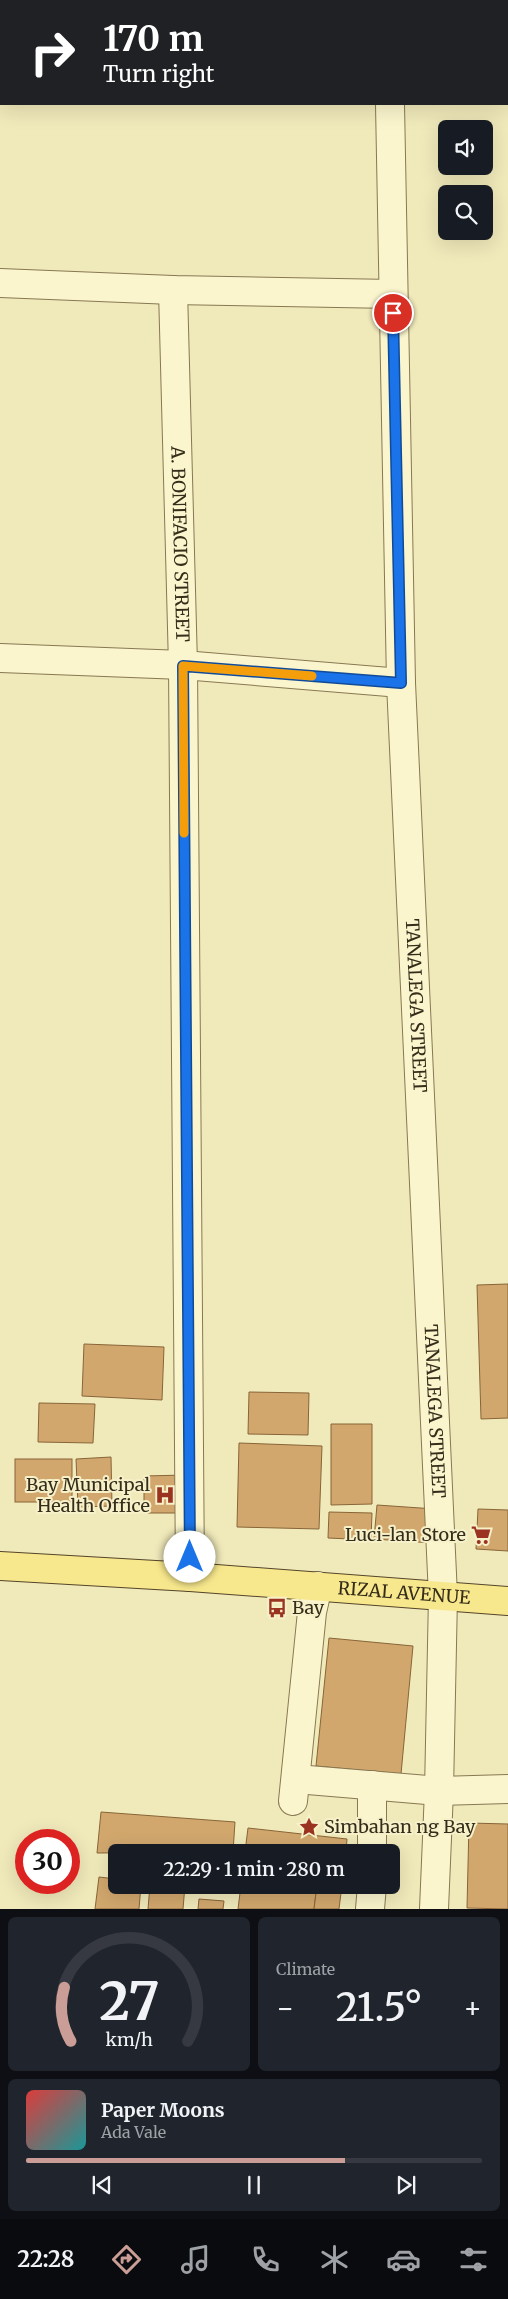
<!DOCTYPE html>
<html lang="en">
<head>
<meta charset="utf-8">
<style>
  :root { --surface:#171b24; --page:#20242c; --text:#f1f3f6; --muted:#9ea1a6; --line:#363941; --accent:#ca9d96 }
  body { margin:0; font-family:Merriweather,serif; background:var(--page); color:var(--text); height:100vh; display:flex; flex-direction:column; font-size:19px; white-space:nowrap }
  * { box-sizing:border-box; margin:0 }
  p { font-size:16px; color:var(--muted) }
  .icon { flex:none; width:28px; height:28px; fill:none; stroke:currentColor; stroke-width:2; stroke-linecap:round; stroke-linejoin:round }
  .map { position:relative; height:1909px; overflow:hidden }
  .sheet { display:flex; flex-direction:column; gap:8px; padding:8px; background:#0d0f14; flex:1 }
  .sheet>* { flex:none }
  .guide { position:absolute; left:0px; top:0px; width:509px; height:105px; box-shadow:0 5px 20px #0002; background:#202124; color:#fff; overflow:hidden }
  .buttons { position:absolute; left:438px; top:120px; display:grid; gap:10px }
  .buttons a { display:grid; place-items:center; width:55px; height:55px; border-radius:8px; background:var(--surface); box-shadow:0 5px 20px #0002; font-size:25px }
  .speed { position:absolute; left:15px; top:1829px; display:flex; gap:10px; font-size:25px; font-weight:700; text-align:center }
  .speed>* { display:grid; place-content:center; width:65px; height:65px; border-radius:50%; background:var(--surface); box-shadow:0 5px 20px #0002; line-height:1 }
  .speed .limit { border:8px solid #d22; background:#fff; color:#111 }
  .pin { position:absolute; display:grid; place-items:center; width:42px; height:42px; color:#fff; margin:-21px; border:2px solid #fff; border-radius:50%; box-shadow:0 1px 5px #0007 }
  .me { position:absolute; width:55px; margin:-28px; rotate:0deg; stroke-linejoin:round; filter:drop-shadow(0 0 4px #0008) }
  .turn { display:flex; align-items:center; gap:18px; height:105px; padding:0 20px; font-size:22px }
  .turn .icon { width:65px; height:65px; stroke-width:2.5 }
  .turn b { display:block; font-size:35px; line-height:42px }
  .big { font-size:38px; font-weight:600; line-height:1.1 }
  .sheet .tile { flex:1; display:flex; flex-direction:column; justify-content:center; gap:8px; min-width:0; padding:0 18px; border-radius:8px; background:var(--page) }
  .sheet .dial { align-items:center; gap:0 }
  .dial svg { height:130px; overflow:visible; fill:none; stroke:var(--line); stroke-width:7; stroke-linecap:round; text-anchor:middle }
  .dial text { fill:var(--text); stroke:none }
  .song { display:flex; align-items:center; gap:15px }
  .cover { width:60px; height:60px; border-radius:8px; background:linear-gradient(135deg,hsl(0 70% 55%),hsl(180 70% 35%)) }
  .played { height:5px; border-radius:2px; background:linear-gradient(90deg,var(--accent) 70%,var(--line) 70%) }
  .keys { display:flex; justify-content:space-around; direction:ltr }
  .heat { display:flex; justify-content:space-between; align-items:center; font-size:28px; direction:ltr }
  .sheet .tiles { flex:1; display:grid; gap:8px; grid-template-columns:1fr 1fr }
  .tile:last-child { grid-column:span 2 }
  .trip { position:absolute; left:108px; top:1844px; width:292px; height:50px; border-radius:8px; background:var(--surface); box-shadow:0 5px 20px #0002; font-weight:600; line-height:50px; text-align:center }
  .tab-bar { display:flex; height:80px; justify-content:space-around; align-items:center; background:#090b0e; color:var(--muted) }
  .tab-bar .icon { width:35px; height:35px }
  .tab-bar .active { color:var(--accent) }
  .tab-bar b { font-size:22px; color:var(--text) }
  .map>svg:first-child { display:block }
  .building { fill:#d1a76d; stroke:#886538 }
  .lines { fill:none; stroke-linecap:round; stroke-linejoin:round }
  .minor-casing { stroke:#877853; stroke-width:30 }
  .major-casing { stroke:#544429; stroke-width:30 }
  .minor { stroke:#fbf5cd; stroke-width:28 }
  .major { stroke:#f8e88d; stroke-width:28 }
  .route-casing { stroke:#114b97; stroke-width:12 }
  .route { stroke:#1a73e8; stroke-width:9 }
  .slow { stroke:#f59e0b; stroke-width:9 }
  .labels { text-anchor:middle; stroke-width:4; stroke-linejoin:round; paint-order:stroke }
  .street-label { font-size:18px; fill:#352c1a; stroke:#f7f1ca }
  .poi-label { font-size:18px; fill:#352c1a; stroke:#f7f1ca; text-anchor:end }
</style>
</head>
<body>
<div class="map">
<svg width="508" height="1909" viewBox="0 0 508 1909">
  <rect width="100%" height="100%" fill="#f0e9ba"/>
  <g class="building">
    <path d="M508,1284V1418L481,1419L477,1285Z"/>
    <path d="M84,1344L164,1347L162,1400L82,1396Z"/>
    <path d="M249,1392L309,1393L308,1435L248,1434Z"/>
    <path d="M39,1403L95,1404L93,1443L38,1442Z"/>
    <path d="M331,1424H372V1504L331,1505Z"/>
    <path d="M239,1443L322,1446L319,1529L237,1527Z"/>
    <path d="M111,1457L112,1506L78,1507L76,1459Z"/>
    <rect x="15" y="1459" width="57" height="43"/>
    <path d="M186,1475L188,1513H144V1476Z"/>
    <path d="M377,1505L435,1509L433,1543L374,1539Z"/>
    <path d="M478,1509L508,1510V1551L476,1549Z"/>
    <path d="M329,1512L372,1513L371,1540L328,1538Z"/>
    <path d="M329,1638L413,1646L401,1774L316,1766Z"/>
    <path d="M101,1812L235,1822L233,1852L97,1853Z"/>
    <path d="M469,1823L508,1824V1909L467,1908Z"/>
    <path d="M248,1828L347,1839L346,1852H245Z"/>
    <path d="M99,1877L116,1879V1885H141L139,1909H95Z"/>
    <path d="M150,1885H185L183,1909H148Z"/>
    <path d="M241,1885H317L314,1909H238Z"/>
    <path d="M317,1885H342L339,1909H314Z"/>
    <path d="M199,1899L224,1901L223,1909H198Z"/>
  </g>
  <g class="lines">
    <defs>
      <g id="minor">
        <path d="M388,0V1"/>
        <path id="s1" d="M390,104L401,683L443,1596L439,1791L434,1909"/>
        <path d="M0,283L173,290L393,294"/>
        <path id="s2" d="M173,290L183,665L190,1577"/>
        <path d="M0,658L183,665L401,683"/>
        <path d="M296,1779L439,1791L508,1789"/>
        <path d="M372,1785V1852"/>
        <path d="M293,1801L312,1612L318,1586"/>
        <path d="M370,1909L372,1885"/>
      </g>
      <g id="major">
        <path id="s3" d="M0,1566L190,1577L508,1601"/>
      </g>
    </defs>
    <use href="#minor" class="minor-casing"/>
    <use href="#major" class="major-casing"/>
    <use href="#minor" class="minor"/>
    <use href="#major" class="major"/>
  </g>
  <g class="lines">
    <defs>
      <path id="route" d="M190,1557L183,666L401,683L393,313"/>
    </defs>
    <use href="#route" class="route-casing"/>
    <use href="#route" class="route"/>
    <path class="slow" d="M184,833L183,666L312,676"/>
  </g>
  <defs>
    <symbol id="hospital-bare" viewBox="-9 -9 18 18"><path d="M-5-5h3v3.5h4V-5h3V5h-3V1.5h-4V5h-3Z" fill="#9a3320" stroke="#f7f1ca" stroke-width="2.5" paint-order="stroke"/></symbol>
    <symbol id="supermarket-bare" viewBox="-9 -9 18 18"><path d="M-6-5.5h2.5l.6 2H6L4.5 2H-2.5L-4.4-4H-6ZM-1.5 3.2a1.3 1.3 0 1 0 .1 0ZM3 3.2a1.3 1.3 0 1 0 .1 0Z" fill="#9a3320" stroke="#f7f1ca" stroke-width="2.5" paint-order="stroke"/></symbol>
    <symbol id="bus-bare" viewBox="-9 -9 18 18"><path d="M-5-6H5V4H4V6H2V4H-2V6H-4V4H-5ZM-3.5-4V0h7V-4ZM-3.5 1.2v1.5H-2V1.2ZM2 1.2v1.5H3.5V1.2Z" fill="#9a3320" stroke="#f7f1ca" stroke-width="2.5" paint-order="stroke"/></symbol>
    <symbol id="sight-bare" viewBox="-9 -9 18 18"><path d="M0-6L1.8-2.2L6-1.7L2.9 1.2L3.7 5.4L0 3.3L-3.7 5.4L-2.9 1.2L-6-1.7L-1.8-2.2Z" fill="#9a3320" stroke="#f7f1ca" stroke-width="2.5" paint-order="stroke"/></symbol>
  </defs>
  <g fill-rule="evenodd">
    <use href="#hospital-bare" x="151" y="1481" width="28" height="28"/>
    <use href="#supermarket-bare" x="467" y="1521" width="28" height="28"/>
    <use href="#bus-bare" x="263" y="1594" width="28" height="28"/>
    <use href="#sight-bare" x="295" y="1813" width="28" height="28"/>
  </g>
  <g class="labels">
    <g class="street-label">
      <text dy="6" stroke="none"><textPath href="#s2" startOffset="254">A. BONIFACIO STREET</textPath></text>
      <text dy="6" stroke="none"><textPath href="#s1" startOffset="902">TANALEGA STREET</textPath></text>
      <text dy="6" stroke="none"><textPath href="#s1" startOffset="1308">TANALEGA STREET</textPath></text>
      <text dy="6" stroke="none"><textPath href="#s3" startOffset="405">RIZAL AVENUE</textPath></text>
    </g>
    <g class="poi-label">
      <text x="150" y="1491">Bay Municipal<tspan x="150" dy="21">Health Office</tspan></text>
      <text x="466" y="1541">Luci-lan Store</text>
      <text x="292" y="1614" text-anchor="start">Bay</text>
      <text x="324" y="1833" text-anchor="start">Simbahan ng Bay</text>
    </g>
  </g>
</svg>
<div class="buttons">
<a><svg class="icon" aria-label="sound" viewBox="0 0 24 24"><path d="M4 9h4l5-4v14l-5-4H4zM17 9q2 3 0 6"/></svg></a>
<a><svg class="icon" aria-label="search" viewBox="0 0 24 24"><circle cx="10" cy="10" r="6"/><path d="M15 15l6 6"/></svg></a>
</div>
<div class="speed"><div class="limit">30</div></div>
<div class="pin" style="left:393px;top:313px;background:#d93025"><svg class="icon" aria-label="arrive" viewBox="0 0 24 24"><path d="M6 21V4h12l-3 4 3 4H6"/></svg></div>
<svg class="me" style="left:190px;top:1557px" viewBox="-20 -20 40 40"><circle r="19" fill="#fff"/><path d="M0-13L10 11 0 6-10 11z" fill="#1a73e8"/></svg>
<div class="trip">22:29 · 1 min · 280 m</div>
<div class="guide">
<div class="turn"><svg class="icon" aria-label="right" viewBox="0 0 24 24"><path d="M7 20v-9h11M14 6l5 5-5 5"/></svg><div><b>170 m</b>Turn right</div></div>
</div>
</div>
<section class="sheet">
<div class="tiles">
<div class="tile dial"><svg viewBox="0 0 100 80">
<path d="M14 69A42 42 0 1 1 86 69"/>
<path d="M14 69A42 42 0 0 1 10 36" stroke="#ca9d96"/>
<text x="50" y="56" font-size="32" font-weight="700">27</text>
<text x="50" y="72" font-size="11">km/h</text>
</svg></div>
<div class="tile"><p>Climate</p>
<div class="heat"><a>−</a><b class="big">21.5°</b><a>+</a></div>
</div>
<div class="tile">
<div class="song"><i class="cover"></i><div><b>Paper Moons</b><p>Ada Vale</p></div></div>
<div class="played"></div>
<div class="keys"><svg class="icon" aria-label="previous" viewBox="0 0 24 24"><path d="M18 5L8 12l10 7zM5 5v14"/></svg><svg class="icon" aria-label="pause" viewBox="0 0 24 24"><path d="M8 5v14M16 5v14"/></svg><svg class="icon" aria-label="next" viewBox="0 0 24 24"><path d="M6 5l10 7-10 7zM19 5v14"/></svg></div>
</div>
</div>
</section>
<nav class="tab-bar">
<b>22:28</b>
<svg class="icon active" aria-label="directions" viewBox="0 0 24 24"><path d="M12 3l9 9-9 9-9-9zM9 14v-3h6M13 9l2 2-2 2"/></svg>
<svg class="icon" aria-label="music" viewBox="0 0 24 24"><path d="M9 18V5l10-2v13"/><circle cx="6" cy="18" r="3"/><circle cx="16" cy="16" r="3"/></svg>
<svg class="icon" aria-label="phone" viewBox="0 0 24 24"><path d="M5 4h4l2 5-3 2q2 4 5 5l2-3 5 2v4C11 20 4 13 5 4z"/></svg>
<svg class="icon" aria-label="climate" viewBox="0 0 24 24"><path d="M12 3v18M4 7l16 10M4 17L20 7"/></svg>
<svg class="icon" aria-label="car" viewBox="0 0 24 24"><path d="M5 17H2v-5l4-1 3-4h7l3 4 3 1v5h-3M9 17h6M6 11h13"/><circle cx="7" cy="17" r="2"/><circle cx="17" cy="17" r="2"/></svg>
<svg class="icon" aria-label="filters" viewBox="0 0 24 24"><path d="M4 7h16M4 17h16"/><circle cx="9" cy="7" r="2"/><circle cx="15" cy="17" r="2"/></svg>
</nav>
</body>
</html>
